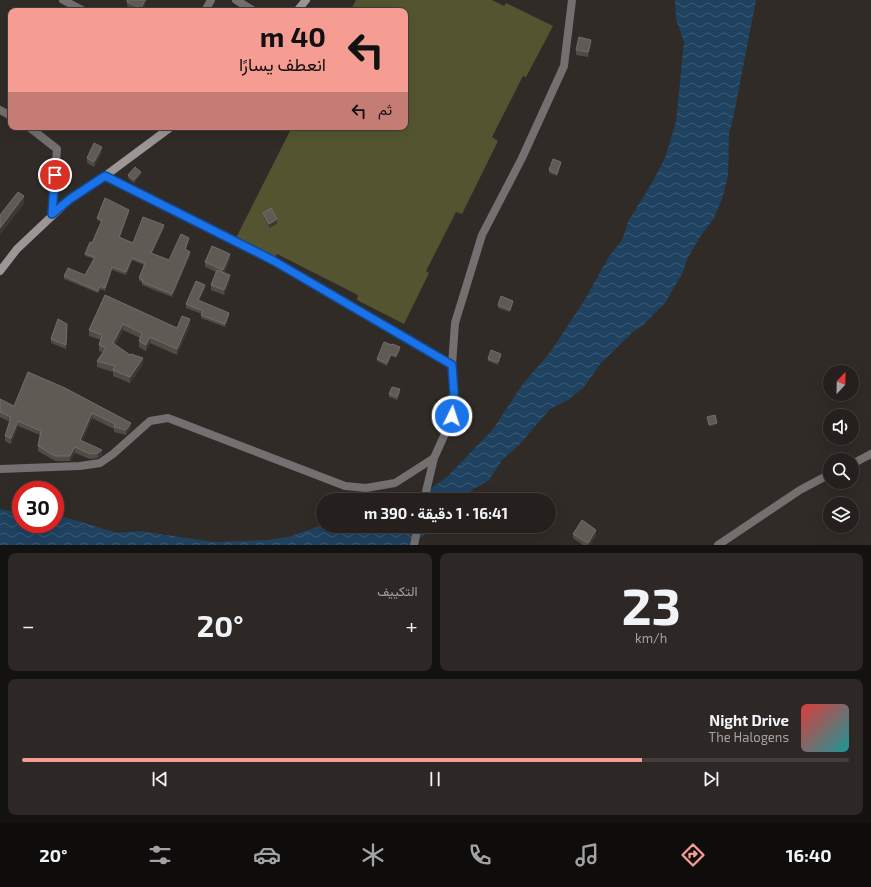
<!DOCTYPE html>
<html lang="ar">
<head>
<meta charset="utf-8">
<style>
  :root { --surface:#25201d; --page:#2d2826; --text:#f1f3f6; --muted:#a3a3a4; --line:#423e3b; --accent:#f59c93 }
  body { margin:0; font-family:"Exo 2",Vazirmatn,sans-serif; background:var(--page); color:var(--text); direction:rtl; height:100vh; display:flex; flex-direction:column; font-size:15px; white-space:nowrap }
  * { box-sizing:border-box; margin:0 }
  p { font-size:13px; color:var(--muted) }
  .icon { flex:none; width:22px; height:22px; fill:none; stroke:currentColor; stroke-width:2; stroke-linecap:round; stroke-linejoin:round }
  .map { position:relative; height:545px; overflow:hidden; direction:ltr }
  .details { display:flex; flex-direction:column; gap:8px; padding:8px; background:#141210; flex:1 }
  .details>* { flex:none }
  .guide { position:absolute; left:8px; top:8px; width:400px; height:122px; border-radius:8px; box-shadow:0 4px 16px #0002,0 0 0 1px var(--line); direction:rtl; background:#f59c93; color:#111; overflow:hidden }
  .needle { width:26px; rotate:22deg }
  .tools { position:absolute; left:823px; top:365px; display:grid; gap:8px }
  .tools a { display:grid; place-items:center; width:36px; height:36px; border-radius:50%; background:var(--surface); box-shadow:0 4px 16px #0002,0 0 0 1px var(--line); font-size:20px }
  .speed { position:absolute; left:12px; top:481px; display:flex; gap:8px; font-size:20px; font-weight:700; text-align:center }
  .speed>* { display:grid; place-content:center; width:52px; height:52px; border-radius:50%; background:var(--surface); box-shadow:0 4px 16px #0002,0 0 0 1px var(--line); line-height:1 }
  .speed .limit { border:6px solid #d22; background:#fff; color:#111 }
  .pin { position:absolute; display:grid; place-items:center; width:34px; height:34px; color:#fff; margin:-17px; border:2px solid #fff; border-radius:50%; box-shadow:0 1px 4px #0007 }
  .me { position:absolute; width:44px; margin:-22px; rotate:4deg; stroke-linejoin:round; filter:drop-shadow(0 0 3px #0008) }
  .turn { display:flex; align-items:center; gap:14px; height:84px; padding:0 16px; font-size:18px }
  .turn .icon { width:52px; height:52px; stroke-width:2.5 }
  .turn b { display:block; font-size:28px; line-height:34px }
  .then { display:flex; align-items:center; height:38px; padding:0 16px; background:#0003; gap:8px; font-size:15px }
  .big { font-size:30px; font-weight:700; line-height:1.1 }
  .details .tile { flex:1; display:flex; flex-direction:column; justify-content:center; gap:6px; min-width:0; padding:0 14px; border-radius:8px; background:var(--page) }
  .details .dial { align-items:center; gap:0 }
  .dial b { font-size:52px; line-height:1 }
  .song { display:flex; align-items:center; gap:12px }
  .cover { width:48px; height:48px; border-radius:6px; background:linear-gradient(135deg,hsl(0 70% 55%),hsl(180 70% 35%)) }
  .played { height:4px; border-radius:2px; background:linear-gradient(90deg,var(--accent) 75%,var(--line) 75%) }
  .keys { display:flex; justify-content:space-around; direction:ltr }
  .heat { display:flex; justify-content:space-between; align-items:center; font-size:22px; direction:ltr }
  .details .tiles { flex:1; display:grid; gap:8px; grid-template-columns:1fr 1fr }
  .tile:last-child { grid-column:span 2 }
  .trip { position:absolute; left:316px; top:493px; width:240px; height:40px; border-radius:20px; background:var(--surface); box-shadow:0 4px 16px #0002,0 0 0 1px var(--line); font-weight:700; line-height:40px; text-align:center; direction:rtl }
  .tabs { display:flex; height:64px; justify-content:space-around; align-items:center; background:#0f0d0c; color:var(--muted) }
  .tabs .icon { width:28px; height:28px }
  .tabs .active { color:var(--accent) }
  .tabs b { font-size:18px; color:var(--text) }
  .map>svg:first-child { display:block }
  .garden { fill:#545530 }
  .water { fill:url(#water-waves) }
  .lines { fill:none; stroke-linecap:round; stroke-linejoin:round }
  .street { stroke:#747070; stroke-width:8 }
  .secondary { stroke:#9d9696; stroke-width:8 }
  .wall { fill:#514b46 }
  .shaded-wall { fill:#3e3834 }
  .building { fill:#605a55; stroke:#726d69 }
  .route-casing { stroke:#114b97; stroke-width:10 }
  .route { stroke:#1a73e8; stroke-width:7 }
</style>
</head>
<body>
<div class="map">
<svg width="871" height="545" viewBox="0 0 871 545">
  <defs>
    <pattern id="water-waves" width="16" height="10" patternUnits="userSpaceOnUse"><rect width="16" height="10" fill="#1f4260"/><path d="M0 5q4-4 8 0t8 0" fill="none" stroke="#3f5c76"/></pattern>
  </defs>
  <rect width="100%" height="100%" fill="#312b27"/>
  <path class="garden" d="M356,0H492L504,6L506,3L553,26L526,77L523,76L492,137L498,141L462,214L456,212L426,271L429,273L404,324L357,300L358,295L277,254L275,257L236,238L292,127H405V11H350Z"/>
  <g class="water">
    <path d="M675,0H756L733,119L729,134L728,175L722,199L714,218L700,237L687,259L683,272L665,303L641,327L634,331L601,363L583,388L568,400L550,409L519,445L502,460L489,480L473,489L461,500H404L433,487L447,477L494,428L522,385L551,351L584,301L610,255L622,240L629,220L652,183L665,158L676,122L684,42L676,19Z"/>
    <path d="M0,509L21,513V524H55V515H58L117,533L139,531L214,542L267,540L288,537L323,525L434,526L413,545H0Z"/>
  </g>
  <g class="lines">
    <g class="street">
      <path d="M63,0L84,11"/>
      <path d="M236,0L254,11"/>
      <path d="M205,11L211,0"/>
      <path d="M0,110L11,116"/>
      <path d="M29,127L57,149L52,214"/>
      <path d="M105,176L274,261L452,365"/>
      <path d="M852,464L871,454"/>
      <path d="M0,469L80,466L100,463L113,454L150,421L168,418L345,486L366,488L395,483L434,458L453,416L454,393L452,365L455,323L482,235L522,158L564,66L572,0"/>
      <path d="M424,500L434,458"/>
      <path d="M414,545L418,526"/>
      <path d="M718,545L800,490L830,474"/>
    </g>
    <g class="secondary">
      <path d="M297,11L306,0"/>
      <path d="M0,271L17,249L70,199L105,176L171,127"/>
    </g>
  </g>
  <g class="wall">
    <path d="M127,0H147L142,11H137L127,6Z"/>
    <path d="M591,45L588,57L576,55V50Z"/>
    <path d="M11,56V70L8,68V63Z"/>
    <path d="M102,152L94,167L87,163V158Z"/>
    <path d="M561,164L557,176L549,173V170Z"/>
    <path d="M141,174L134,183L128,178V175Z"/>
    <path d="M129,212L120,238L133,243L164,228L152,253L169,260L189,240L186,249L190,255L172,297L142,285V282L139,281V278L144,265L132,260L126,275L112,270L105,291L100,289L98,293L64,279V276L85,275L94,259L85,256V254L92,243L101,222L97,220V218Z"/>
    <path d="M263,213L277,224L269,228L263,218Z"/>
    <path d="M230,259L224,273L230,280L224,295L211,290V285L216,272L205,267V262Z"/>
    <path d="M205,288L199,301L229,316L225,327L201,318L202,314L186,308V304Z"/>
    <path d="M105,295L177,328L190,325L177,355L150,343L146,351L139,347V341L140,338L123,330L115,345L143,364L130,383L113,376V372L97,367V361L103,352L99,351V345L101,340L89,336V330Z"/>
    <path d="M513,303L510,312L498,308V305Z"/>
    <path d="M67,324L66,349L51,343V339Z"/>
    <path d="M392,345L400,350L396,358L391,356L387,366L377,361V359Z"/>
    <path d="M501,356L498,365L488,361V359Z"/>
    <path d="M28,372L131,428L126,435L114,432V429L92,418L82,441L102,455L98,458L90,459L75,453L70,461H55L38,451V446L40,435L18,426L11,444L5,441V436L10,422L0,417V399L14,406Z"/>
    <path d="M400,392L397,400L389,397V394Z"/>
    <path d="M573,534L596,535L590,545H583L573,538Z"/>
  </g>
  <g class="shaded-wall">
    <path d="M145,0H147L142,11H141V8Z"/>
    <path d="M591,40V45L588,57V52Z"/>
    <path d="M102,147V152L94,167V162Z"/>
    <path d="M561,162V164L557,176V174Z"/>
    <path d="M141,172V174L134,183V180Z"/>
    <path d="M24,196V204L0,235V228Z"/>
    <path d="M129,210V212L119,240V237Z"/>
    <path d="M277,219V224L269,228V224Z"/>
    <path d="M164,225V228L151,255V253Z"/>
    <path d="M189,238V240L185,251V249Z"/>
    <path d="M190,252V255L172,297V294Z"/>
    <path d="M230,254V259L223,275V270Z"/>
    <path d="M132,258V260L126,275V272Z"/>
    <path d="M112,267V270L105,291V288Z"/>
    <path d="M230,275V280L224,295V290Z"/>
    <path d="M205,285V288L198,303V300Z"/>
    <path d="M100,286V289L98,293V291Z"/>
    <path d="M513,301V303L510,312V310Z"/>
    <path d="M229,313V316L225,327V324Z"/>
    <path d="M190,319V325L177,355V349Z"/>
    <path d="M123,324V330L113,349V343Z"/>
    <path d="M150,337V343L146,351V345Z"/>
    <path d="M400,347V350L396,358V356Z"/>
    <path d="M391,354V356L387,366V363Z"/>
    <path d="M501,354V356L498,365V362Z"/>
    <path d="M143,358V364L130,383V377Z"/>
    <path d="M92,413V418L80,445V440Z"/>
    <path d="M18,421V426L11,444V438Z"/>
    <path d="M131,423V428L126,435V430Z"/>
    <path d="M717,423V425L709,427V425Z"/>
    <path d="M75,447V453L70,461V456Z"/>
    <path d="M102,450V455L98,458V453Z"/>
    <path d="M596,530V535L590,545H588V543Z"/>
  </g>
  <g class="building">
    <path d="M127,0H145L141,8L127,2Z"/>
    <path d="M579,37L591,40L588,52L576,50Z"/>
    <path d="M11,56V65L8,63Z"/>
    <path d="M94,143L102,147L94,162L87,158Z"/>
    <path d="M553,159L561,162L557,174L549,170Z"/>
    <path d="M135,167L141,172L134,180L128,175Z"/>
    <path d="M18,192L24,196L0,228V215Z"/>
    <path d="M105,198L129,210L119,237L133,243L143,217L164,225L151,253L169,260L181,234L189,238L185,249L190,252L172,294L142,282L143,280L139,278L145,263L132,258L126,272L112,267L105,288L100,286L98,291L64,276L68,268L85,275L95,257L85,254L90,242L92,243L102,220L97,218Z"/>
    <path d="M271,208L277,219L269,224L263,213Z"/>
    <path d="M212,246L230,254L223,270L205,262Z"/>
    <path d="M217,270L230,275L224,290L211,285Z"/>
    <path d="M196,281L205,285L198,300L229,313L225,324L201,315L203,311L186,304Z"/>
    <path d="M105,295L177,328L182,316L190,319L177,349L150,337L146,345L139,341L142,333L123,324L113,343L130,355L131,354L143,358L130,377L113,370L115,366L97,361L106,348L99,345L102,335L89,330Z"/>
    <path d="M501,296L513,301L510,310L498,305Z"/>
    <path d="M58,319L67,324L66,345L51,339Z"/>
    <path d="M384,342L392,345V344L400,347L396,356L391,354L387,363L377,359Z"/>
    <path d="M491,350L501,354L498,362L488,359Z"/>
    <path d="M28,372L65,388L131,423L126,430L114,427L115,424L92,413L80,440L102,450L98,453L90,454L75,447L70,456H55L38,446L41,431L18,421L11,438L5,436L11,417L0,412V399L14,406Z"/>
    <path d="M392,387L400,389L397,397L389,394Z"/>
    <path d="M715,415L717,423L709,425L707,417Z"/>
    <path d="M582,520L596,530L588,543L573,534Z"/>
  </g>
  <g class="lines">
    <defs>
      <path id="route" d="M55,175L52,214L70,199L105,176L274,261L452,365L454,393L452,416"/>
    </defs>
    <use href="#route" class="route-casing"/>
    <use href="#route" class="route"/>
  </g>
</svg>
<div class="tools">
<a><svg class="needle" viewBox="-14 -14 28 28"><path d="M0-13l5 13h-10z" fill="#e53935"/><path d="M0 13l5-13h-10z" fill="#a3a3a4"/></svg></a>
<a><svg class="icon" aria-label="sound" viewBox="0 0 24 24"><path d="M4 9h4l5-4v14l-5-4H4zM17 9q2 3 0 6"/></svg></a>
<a><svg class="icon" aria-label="search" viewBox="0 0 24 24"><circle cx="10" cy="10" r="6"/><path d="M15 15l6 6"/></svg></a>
<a><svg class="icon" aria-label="layers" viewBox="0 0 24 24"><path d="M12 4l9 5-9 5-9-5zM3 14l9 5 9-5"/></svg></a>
</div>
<div class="speed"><div class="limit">30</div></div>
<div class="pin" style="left:55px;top:175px;background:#d93025"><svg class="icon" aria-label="arrive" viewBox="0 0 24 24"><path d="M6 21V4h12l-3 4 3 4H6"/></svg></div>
<svg class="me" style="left:452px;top:416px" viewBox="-20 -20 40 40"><circle r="17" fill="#1a73e8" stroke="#fff" stroke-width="3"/><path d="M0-11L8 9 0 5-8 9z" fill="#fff"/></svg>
<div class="trip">16:41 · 1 دقيقة · 390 m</div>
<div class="guide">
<div class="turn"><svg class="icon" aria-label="left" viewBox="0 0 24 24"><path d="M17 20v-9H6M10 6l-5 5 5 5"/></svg><div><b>40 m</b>انعطف يسارًا</div></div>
<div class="then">ثم<svg class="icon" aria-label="left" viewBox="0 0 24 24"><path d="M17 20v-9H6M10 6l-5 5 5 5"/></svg></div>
</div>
</div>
<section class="details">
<div class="tiles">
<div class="tile dial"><b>23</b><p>km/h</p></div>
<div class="tile"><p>التكييف</p>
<div class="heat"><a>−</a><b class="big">20°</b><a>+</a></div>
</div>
<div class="tile">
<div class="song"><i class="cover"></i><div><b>Night Drive</b><p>The Halogens</p></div></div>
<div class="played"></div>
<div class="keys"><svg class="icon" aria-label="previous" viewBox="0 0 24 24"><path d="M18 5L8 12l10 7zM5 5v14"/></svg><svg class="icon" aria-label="pause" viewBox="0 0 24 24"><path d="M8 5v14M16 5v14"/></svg><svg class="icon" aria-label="next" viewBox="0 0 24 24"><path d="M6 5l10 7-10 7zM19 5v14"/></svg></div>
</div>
</div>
</section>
<nav class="tabs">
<b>16:40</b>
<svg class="icon active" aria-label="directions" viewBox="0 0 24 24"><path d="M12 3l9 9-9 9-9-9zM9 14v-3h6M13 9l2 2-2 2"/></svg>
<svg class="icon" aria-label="music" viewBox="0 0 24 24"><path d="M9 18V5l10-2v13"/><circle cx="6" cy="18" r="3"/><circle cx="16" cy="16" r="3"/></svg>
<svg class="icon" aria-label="phone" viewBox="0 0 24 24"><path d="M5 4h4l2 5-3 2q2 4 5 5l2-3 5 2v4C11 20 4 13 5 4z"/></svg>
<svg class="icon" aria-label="climate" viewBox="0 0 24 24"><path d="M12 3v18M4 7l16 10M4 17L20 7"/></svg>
<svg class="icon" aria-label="car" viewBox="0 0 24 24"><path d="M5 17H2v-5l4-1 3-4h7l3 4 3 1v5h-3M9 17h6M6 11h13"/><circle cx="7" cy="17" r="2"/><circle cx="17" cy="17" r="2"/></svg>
<svg class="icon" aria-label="filters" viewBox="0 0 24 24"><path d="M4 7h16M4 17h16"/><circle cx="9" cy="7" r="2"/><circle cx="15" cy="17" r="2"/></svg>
<b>20°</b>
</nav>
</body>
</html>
